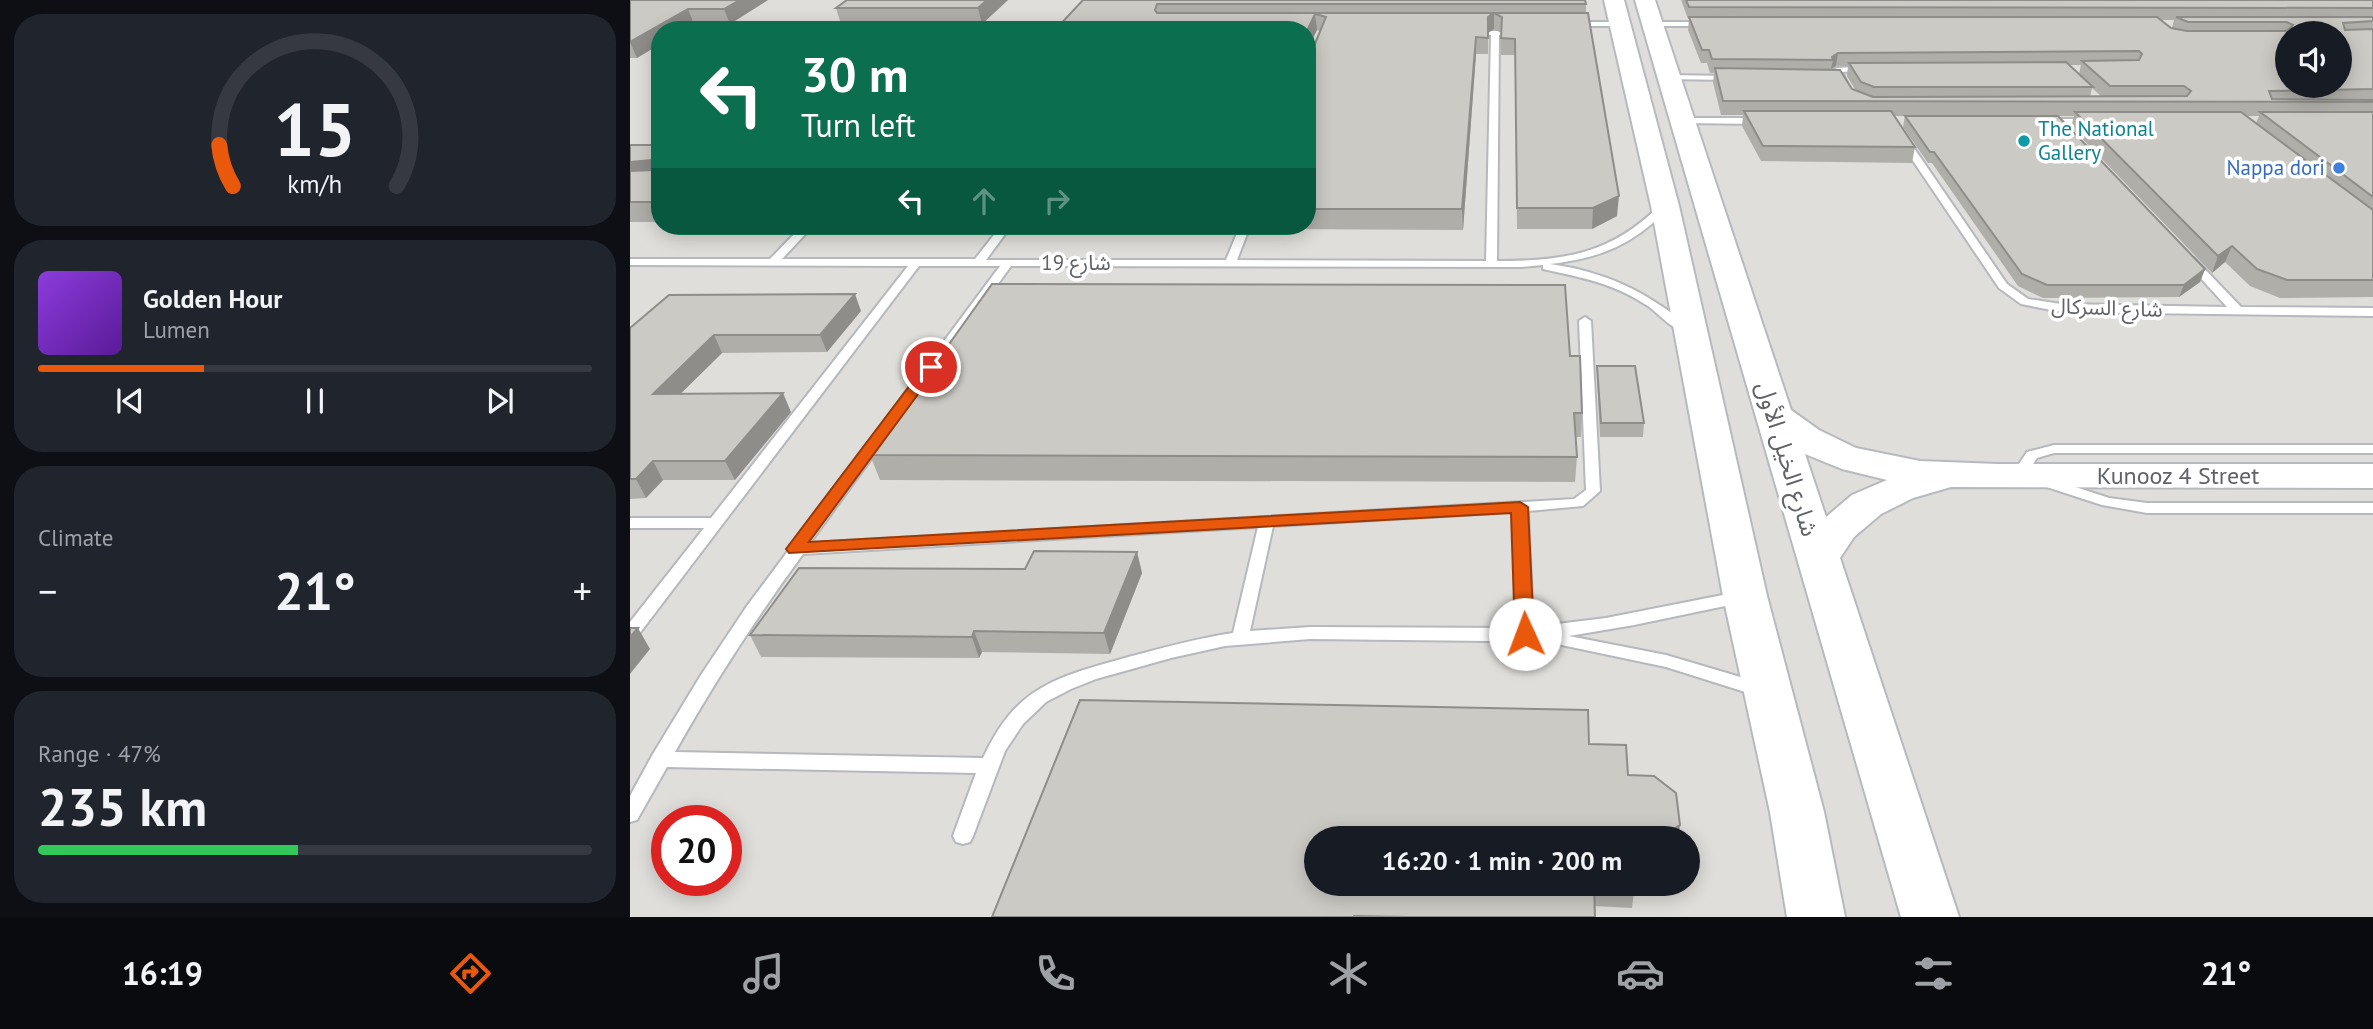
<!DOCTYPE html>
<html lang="en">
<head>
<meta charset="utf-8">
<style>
  :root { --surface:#171b24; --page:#20242c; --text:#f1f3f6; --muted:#9ea1a6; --line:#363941; --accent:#ea580c }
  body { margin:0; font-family:"PT Sans","Noto Sans Arabic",sans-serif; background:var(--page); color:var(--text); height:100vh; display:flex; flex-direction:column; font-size:26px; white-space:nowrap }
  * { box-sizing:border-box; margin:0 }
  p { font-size:23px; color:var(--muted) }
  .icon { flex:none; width:38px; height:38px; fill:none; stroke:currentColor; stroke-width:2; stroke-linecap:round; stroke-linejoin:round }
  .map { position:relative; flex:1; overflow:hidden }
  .side { display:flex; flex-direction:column; gap:14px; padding:14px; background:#0d0f14; width:630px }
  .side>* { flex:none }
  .guide { position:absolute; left:21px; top:21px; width:665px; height:214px; border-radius:28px; box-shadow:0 4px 18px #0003; background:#0b6e4f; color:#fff; overflow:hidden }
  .tools { position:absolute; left:1645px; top:21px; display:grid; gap:14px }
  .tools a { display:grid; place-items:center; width:77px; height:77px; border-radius:50%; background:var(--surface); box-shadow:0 4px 18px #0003; font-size:35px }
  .speed { position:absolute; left:21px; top:805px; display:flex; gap:14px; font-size:35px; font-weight:700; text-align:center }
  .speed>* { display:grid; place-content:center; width:91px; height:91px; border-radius:50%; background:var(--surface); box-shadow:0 4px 18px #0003; line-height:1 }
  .speed .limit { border:10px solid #d22; background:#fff; color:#111 }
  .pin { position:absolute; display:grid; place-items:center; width:60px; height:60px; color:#fff; margin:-30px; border:4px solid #fff; border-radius:50%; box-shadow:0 2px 7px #0007 }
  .me { position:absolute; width:77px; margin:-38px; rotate:358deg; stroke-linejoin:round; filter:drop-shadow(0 0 5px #0008) }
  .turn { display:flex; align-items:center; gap:24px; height:147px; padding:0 35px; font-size:32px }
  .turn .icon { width:91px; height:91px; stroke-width:2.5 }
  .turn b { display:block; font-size:49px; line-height:60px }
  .lanes { display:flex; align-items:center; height:66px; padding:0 35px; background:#0003; justify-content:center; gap:35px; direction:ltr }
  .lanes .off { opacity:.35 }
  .big { font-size:52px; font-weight:700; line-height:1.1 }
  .side .widget { flex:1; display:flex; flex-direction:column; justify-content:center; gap:10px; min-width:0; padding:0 24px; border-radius:28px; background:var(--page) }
  .side .dial { align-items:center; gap:0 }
  .dial svg { height:182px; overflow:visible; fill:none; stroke:var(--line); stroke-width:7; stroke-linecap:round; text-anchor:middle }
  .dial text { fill:var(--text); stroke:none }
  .song { display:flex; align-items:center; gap:21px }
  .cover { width:84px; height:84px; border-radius:10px; background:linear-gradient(135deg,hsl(270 70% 55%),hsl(270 70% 35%)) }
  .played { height:7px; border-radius:4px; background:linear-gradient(90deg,var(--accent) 30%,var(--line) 30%) }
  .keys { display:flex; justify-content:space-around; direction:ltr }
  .heat { display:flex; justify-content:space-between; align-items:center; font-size:38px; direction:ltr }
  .charge { height:10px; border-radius:5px; background:linear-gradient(90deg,#34c759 47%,var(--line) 0) }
  .trip { position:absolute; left:674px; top:826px; width:396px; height:70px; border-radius:35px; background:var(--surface); box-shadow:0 4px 18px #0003; font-weight:700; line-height:70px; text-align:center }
  .menu { display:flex; height:112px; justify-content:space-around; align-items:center; background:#090b0e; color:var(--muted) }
  .menu .icon { width:49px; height:49px }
  .menu .active { color:var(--accent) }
  .menu b { font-size:32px; color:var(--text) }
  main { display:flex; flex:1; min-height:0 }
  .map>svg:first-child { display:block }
  .industrial { fill:#e0deda; fill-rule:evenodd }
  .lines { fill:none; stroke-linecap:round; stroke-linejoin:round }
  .lane-casing { stroke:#b5b8bc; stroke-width:4 }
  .secondary-casing { stroke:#b6babf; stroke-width:4 }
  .lane { fill:#fff; fill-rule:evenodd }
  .secondary { fill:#fff; fill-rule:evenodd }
  .wall { fill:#afaea9; fill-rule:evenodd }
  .shaded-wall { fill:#8f8d8a }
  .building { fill:#cccac5; stroke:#8f8d8a; stroke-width:2; fill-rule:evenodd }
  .route { fill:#ea580c; stroke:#983908; stroke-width:2 }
  .culture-dot { fill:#0f9aa8; stroke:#fff; stroke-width:2.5 }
  .shop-dot { fill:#3f7fe0; stroke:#fff; stroke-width:2.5 }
  .labels { text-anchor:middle; stroke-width:7; stroke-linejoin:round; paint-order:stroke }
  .far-culture-label { font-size:21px; fill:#0d838f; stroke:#fff; text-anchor:start }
  .far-shop-label { font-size:21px; fill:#366cbe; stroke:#fff; text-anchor:end }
  .far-street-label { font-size:21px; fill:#5f6368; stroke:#fff }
  .street-label { font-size:24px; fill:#5f6368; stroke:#fff }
</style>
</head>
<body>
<main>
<section class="side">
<div class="widget dial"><svg viewBox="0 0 100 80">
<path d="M14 69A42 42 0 1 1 86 69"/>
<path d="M14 69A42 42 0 0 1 8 51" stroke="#ea580c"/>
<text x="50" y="56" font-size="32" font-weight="700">15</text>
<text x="50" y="72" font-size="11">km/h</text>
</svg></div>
<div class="widget">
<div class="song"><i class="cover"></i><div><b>Golden Hour</b><p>Lumen</p></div></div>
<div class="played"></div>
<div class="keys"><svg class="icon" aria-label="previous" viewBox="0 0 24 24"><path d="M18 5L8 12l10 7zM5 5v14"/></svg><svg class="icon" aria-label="pause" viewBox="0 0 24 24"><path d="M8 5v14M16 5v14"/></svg><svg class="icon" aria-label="next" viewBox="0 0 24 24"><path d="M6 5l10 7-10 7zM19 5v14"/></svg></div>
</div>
<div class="widget"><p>Climate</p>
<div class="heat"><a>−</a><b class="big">21°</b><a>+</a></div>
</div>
<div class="widget"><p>Range · 47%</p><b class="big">235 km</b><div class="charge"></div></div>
</section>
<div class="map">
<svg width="1743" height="917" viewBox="0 0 1743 917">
  <rect width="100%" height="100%" fill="#f1efe8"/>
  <path class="industrial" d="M0,0H1743V917H0ZM30,30H677V226H30ZM1657,33H1710V86H1657ZM37,821H96V880H37ZM686,838H1057V884H686Z"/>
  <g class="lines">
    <defs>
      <g id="lane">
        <path d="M940,22H991L995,24L991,26H937V22Z"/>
        <path d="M1023,22H1077L1081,24L1077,26H1020V22Z"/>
        <path d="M842,31H889L893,33L889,35H869L867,261C934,261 982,254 1030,205H1038V209C1001,246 970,258 920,264C977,272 1014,291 1059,326L1061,329L1059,332C1045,333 1029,314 1018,306C983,283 953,278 913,269V265L891,267L381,266L180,543L944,499L956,490L949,321L955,317L961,321L970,491L953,506L898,511L903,627L976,618L1113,591L1119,593L1121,597L1119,601L1004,625L939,636L1036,655L1134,684L1137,689L1134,694L1128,696L1036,667L903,639L858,641L680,639L595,646L541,658L466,679L441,689L416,702L393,724L375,751L343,836L340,842L333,844L326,842L323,836L346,773L37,767L7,820L0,822V796L23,754L71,675L117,606L158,551L160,545L163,544L370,266H289L6,638L0,640V622L74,528H0V518H81L278,266L0,265V259H140L172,226H183L152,259H345L371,226H381L356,260H596L610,226H620L607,260L856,261L861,35H839V31ZM883,512L886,628L680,627L620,631L643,526ZM628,527L603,633C569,638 536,647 502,656C465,667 423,675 393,701C375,716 363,737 353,758L45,752C84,683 126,618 173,554Z"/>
        <path d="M1239,66L1240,68L1236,70L1212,72L1218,85L1214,87L1210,85L1203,70L1207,68Z"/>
        <path d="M1038,75L1100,76L1104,78L1100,80L1035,79L1034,77Z"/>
        <path d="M1054,118H1129L1133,121L1129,124L1051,123L1050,121Z"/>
        <path d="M1416,119H1462L1466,122L1462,125L1413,124V120Z"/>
        <path d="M1274,137L1277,138L1377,284L1398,299L1431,304L1597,307L1556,262V258H1564L1611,307L1743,308V316L1431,312L1391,304L1369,288L1269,140Z"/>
        <path d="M1424,445H1743V453H1424L1407,458L1401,467L1403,473L1479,498L1517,503H1743V513H1517L1472,505L1392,479L1387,467L1397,452Z"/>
      </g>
      <g id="secondary">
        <path d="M974,0H994L1049,206L1137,596L1194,812L1215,917H1157L1140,812L1093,596L1021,206Z"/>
        <path d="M1005,0H1025L1161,410L1189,430L1226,448L1290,461L1368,464H1743V488L1321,487L1283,498L1251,514L1224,537L1210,558L1329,917H1271ZM1175,454L1212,469L1257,480L1222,495L1196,517Z"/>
      </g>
    </defs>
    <use href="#lane" class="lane-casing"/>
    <use href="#secondary" class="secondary-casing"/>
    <use href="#lane" class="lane"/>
    <use href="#secondary" class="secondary"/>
  </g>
  <g class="wall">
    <path d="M0,0H138L100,24H64L7,58H0Z"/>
    <path d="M217,0H378L352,24H211L206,8Z"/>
    <path d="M453,0L956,4V13L987,216L962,229H887L885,55H871V33L864,29L858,33V54H846L833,230L622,229L621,226H677V54L682,51L690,31L687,30L677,50V30H425Z"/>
    <path d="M1051,0H1743V297L1650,298L1620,286L1595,262L1582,273L1441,127L1444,116H1263L1285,147L1282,163L1131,161L1112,126L1113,115H1091L1083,82L1084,73H1080L1077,63H1071L1058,30L1059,19H1058ZM1531,20H1544L1542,28ZM1439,65H1451L1449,74ZM1206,66H1218L1217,76L1226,91L1222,89L1201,70ZM1462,88L1472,97H1460ZM1616,116H1629L1626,123Z"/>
    <path d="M1275,116L1575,269L1570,282L1549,297L1413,298L1388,286L1302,163H1298L1273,127Z"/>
    <rect x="0" y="145" width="30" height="77"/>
    <path d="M182,226H369L364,231L185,233Z"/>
    <path d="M380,226H608L606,229L588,231H381Z"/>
    <path d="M231,311L197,352L92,353L50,394L161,412L105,480H33L16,498L0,499V328Z"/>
    <path d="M940,356L952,413L951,437H945L947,457L945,482L250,480L240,455Z"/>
    <path d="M967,366L1014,423L1013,437H970L967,379Z"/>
    <path d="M507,552L512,573L480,654L352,652L349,658L131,657L120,635Z"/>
    <path d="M686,838V884H1005L1002,908L965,906V917H362Z"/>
  </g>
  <g class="shaded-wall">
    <path d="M110,0H138L100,24L94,9Z"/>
    <path d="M357,0H378L352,24L348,8Z"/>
    <path d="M58,9L64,24L54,30H30V44L7,58L0,42Z"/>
    <path d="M864,13V29L858,33V54V17Z"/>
    <path d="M685,14L687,30L677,50V31Z"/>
    <path d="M846,37V54L833,230L832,209Z"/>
    <path d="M1208,53L1206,66L1201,69L1203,60L1202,57Z"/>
    <path d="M21,160L30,179L0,182V162Z"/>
    <path d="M989,196L987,216L962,229L963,208Z"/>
    <path d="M587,226H608L606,229L588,231Z"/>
    <path d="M1602,246L1595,262L1582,273L1588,256Z"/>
    <path d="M1575,269L1570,282L1549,297L1554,285Z"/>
    <path d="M225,294L231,311L197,352L190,335Z"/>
    <path d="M84,335L92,353L32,412L23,394Z"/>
    <path d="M153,393L161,412L105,480L95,461Z"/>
    <path d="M23,461L33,480L16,498L6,479Z"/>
    <path d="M507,552L512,573L480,654L474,633Z"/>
    <path d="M8,628L20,649L0,674V637Z"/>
    <path d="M344,631L352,652L349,658L342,637Z"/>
    <path d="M1050,825L1048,838H1029Z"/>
  </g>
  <g class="building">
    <path d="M0,0H110L94,9H58L0,42Z"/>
    <path d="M217,0H357L348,8H206Z"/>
    <path d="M453,0H955L956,4H527L525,10L527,13H958L989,196L963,208H887L885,39L871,38L872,17L864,13L858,17V38L846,37L832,209H677V54L682,51L696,17L685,14L677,31L425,30Z"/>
    <path d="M1056,0H1743V8L1059,7Z"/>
    <path d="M1059,17H1527L1541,28L1557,31H1657L1663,25L1657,22H1558L1546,17H1743V21L1713,23L1715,30L1743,29V89L1639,91L1642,99L1743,100V102L1093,101L1085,68L1210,70L1222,89L1243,97L1557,96L1561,91L1554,86H1480L1452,61L1509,60L1512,54L1509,51L1208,53L1202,57L1203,60L1082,59L1079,50H1072ZM1657,33H1710V86H1657Z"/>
    <path d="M1436,62L1463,87H1244L1231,82L1219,63Z"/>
    <path d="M1114,111H1261L1285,147L1133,146Z"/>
    <path d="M1445,112H1611L1743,210V280H1657L1627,269L1602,246L1588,256Z"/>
    <path d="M1630,112H1743V197Z"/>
    <path d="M1275,116H1428L1575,269L1554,285H1417L1392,274L1304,152H1300Z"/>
    <path d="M0,145H30V202H0V171L23,170L21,160L0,162Z"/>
    <path d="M362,284L935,285L940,356H950L952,413H944L947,457L240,455Z"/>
    <path d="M225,294L190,335H84L23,394L153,393L95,461H23L6,479H0V328L39,295Z"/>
    <path d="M967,366H1005L1014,423H971Z"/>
    <path d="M404,551L507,552L474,633L344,631L342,637L120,635L169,568L395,569Z"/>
    <path d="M0,628H8L0,637Z"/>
    <path d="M450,700L958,710L959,744L996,745L998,775L1024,776L1046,793L1050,825L1029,838H686V884H964L965,917H780L724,916V917H362Z"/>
  </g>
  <path class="route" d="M301,363L308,367L179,542L890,502L898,507L904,634L895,641L885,634L881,513L159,553L156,549L159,545L296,364Z"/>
  <circle class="culture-dot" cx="1394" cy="141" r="7"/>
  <circle class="shop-dot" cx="1709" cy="168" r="7"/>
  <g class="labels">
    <g class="far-culture-label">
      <text x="1408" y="136">The National<tspan x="1408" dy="24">Gallery</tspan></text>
    </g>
    <g class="far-shop-label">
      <text x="1695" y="175">Nappa dori</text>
    </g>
    <g class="far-street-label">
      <text x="446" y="270">شارع 19</text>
      <text transform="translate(1477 308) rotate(2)" y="7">شارع السركال</text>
    </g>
    <g class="street-label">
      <text transform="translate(1157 459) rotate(73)" y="8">شارع الخيل الأول</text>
      <text x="1548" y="484">Kunooz 4 Street</text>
    </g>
  </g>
</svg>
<div class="tools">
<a><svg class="icon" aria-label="sound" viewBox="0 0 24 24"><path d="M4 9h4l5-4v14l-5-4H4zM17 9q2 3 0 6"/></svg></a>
</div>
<div class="speed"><div class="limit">20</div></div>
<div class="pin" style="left:301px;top:367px;background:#d93025"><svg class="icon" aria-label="arrive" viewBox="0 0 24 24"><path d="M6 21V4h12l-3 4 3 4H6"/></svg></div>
<svg class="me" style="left:895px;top:634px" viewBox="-20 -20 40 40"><circle r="19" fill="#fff"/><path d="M0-13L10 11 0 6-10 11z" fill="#ea580c"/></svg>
<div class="trip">16:20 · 1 min · 200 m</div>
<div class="guide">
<div class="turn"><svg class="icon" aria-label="left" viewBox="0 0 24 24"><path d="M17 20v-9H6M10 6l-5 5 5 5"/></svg><div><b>30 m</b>Turn left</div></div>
<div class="lanes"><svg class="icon" aria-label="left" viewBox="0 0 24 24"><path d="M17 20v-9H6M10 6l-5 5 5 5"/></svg><svg class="icon off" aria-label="ahead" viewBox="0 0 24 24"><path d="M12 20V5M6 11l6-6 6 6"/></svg><svg class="icon off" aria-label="right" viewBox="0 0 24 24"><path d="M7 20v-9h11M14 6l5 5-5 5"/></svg></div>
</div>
</div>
</main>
<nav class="menu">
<b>16:19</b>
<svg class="icon active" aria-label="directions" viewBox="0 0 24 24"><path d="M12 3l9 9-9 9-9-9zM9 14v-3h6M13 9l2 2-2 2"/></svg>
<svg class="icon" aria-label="music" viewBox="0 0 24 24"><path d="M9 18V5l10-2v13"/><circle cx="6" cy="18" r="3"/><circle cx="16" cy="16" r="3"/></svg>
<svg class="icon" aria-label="phone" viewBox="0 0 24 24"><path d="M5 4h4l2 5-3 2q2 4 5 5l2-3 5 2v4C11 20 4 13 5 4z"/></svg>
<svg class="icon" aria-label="climate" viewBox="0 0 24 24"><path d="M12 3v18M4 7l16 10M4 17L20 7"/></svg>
<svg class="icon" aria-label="car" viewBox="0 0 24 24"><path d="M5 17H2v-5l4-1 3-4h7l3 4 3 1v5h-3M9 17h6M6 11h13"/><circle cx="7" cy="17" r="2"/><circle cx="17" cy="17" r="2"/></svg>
<svg class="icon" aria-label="filters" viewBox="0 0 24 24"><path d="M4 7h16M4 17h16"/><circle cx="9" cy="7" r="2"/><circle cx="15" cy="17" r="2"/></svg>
<b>21°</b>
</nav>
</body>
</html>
